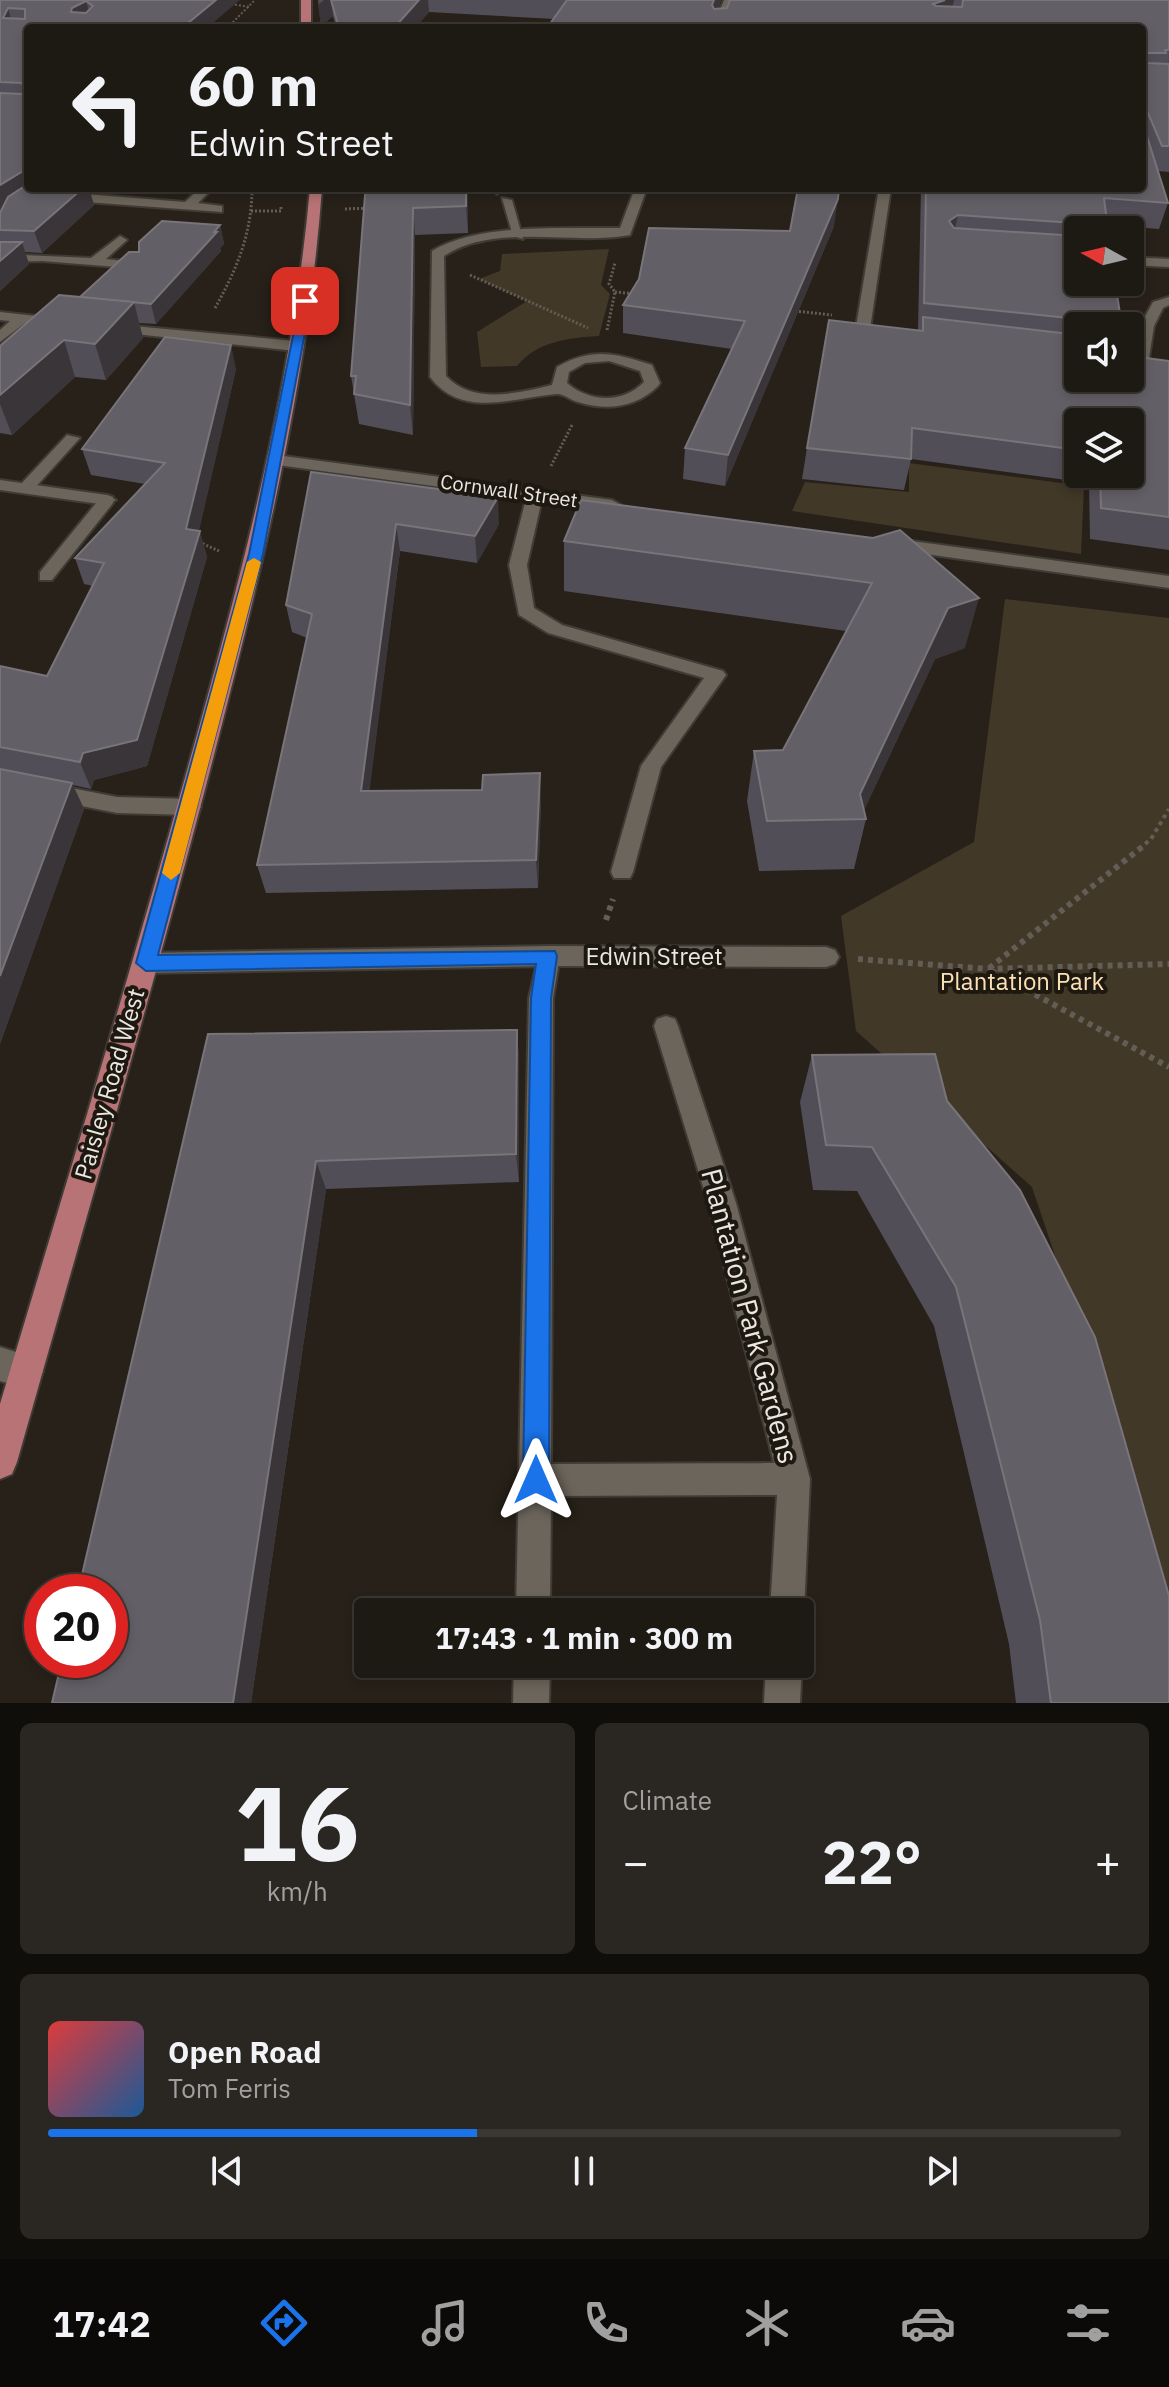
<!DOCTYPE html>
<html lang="en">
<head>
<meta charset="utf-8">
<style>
  :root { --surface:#1d1913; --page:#2a2621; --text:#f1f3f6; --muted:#a0a0a0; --line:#3b3833; --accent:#1a73e8 }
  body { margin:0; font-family:"IBM Plex Sans",sans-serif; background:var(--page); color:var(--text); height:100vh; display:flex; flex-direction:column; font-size:30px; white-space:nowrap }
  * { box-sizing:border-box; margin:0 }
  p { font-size:26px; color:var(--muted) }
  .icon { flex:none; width:44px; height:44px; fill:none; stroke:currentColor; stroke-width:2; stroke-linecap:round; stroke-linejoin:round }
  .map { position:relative; height:1703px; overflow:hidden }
  .details { display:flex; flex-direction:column; gap:20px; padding:20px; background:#100e0a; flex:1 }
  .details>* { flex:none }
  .guide { position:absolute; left:24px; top:24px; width:1122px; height:168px; border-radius:8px; box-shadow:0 4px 12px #0003,0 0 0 2px var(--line); background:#1d1913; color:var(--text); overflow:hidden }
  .needle { width:52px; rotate:278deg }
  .fabs { position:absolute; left:1064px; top:216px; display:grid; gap:16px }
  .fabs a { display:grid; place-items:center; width:80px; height:80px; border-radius:8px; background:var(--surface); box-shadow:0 4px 12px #0003,0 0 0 2px var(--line); font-size:40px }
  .speed { position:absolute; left:24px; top:1574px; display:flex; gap:16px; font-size:40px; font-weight:700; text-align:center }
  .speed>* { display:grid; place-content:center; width:104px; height:104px; border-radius:50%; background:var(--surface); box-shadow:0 4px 12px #0003,0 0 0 2px var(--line); line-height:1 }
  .speed .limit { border:12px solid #d22; background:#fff; color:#111 }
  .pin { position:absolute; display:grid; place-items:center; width:68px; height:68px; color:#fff; margin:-34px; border-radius:16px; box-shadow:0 4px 12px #0006 }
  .me { position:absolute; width:88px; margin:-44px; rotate:0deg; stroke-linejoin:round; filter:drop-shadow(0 0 6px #0008) }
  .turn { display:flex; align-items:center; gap:28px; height:168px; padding:0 32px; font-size:36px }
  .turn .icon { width:104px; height:104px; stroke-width:2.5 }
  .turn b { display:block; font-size:56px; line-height:68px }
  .big { font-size:60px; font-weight:700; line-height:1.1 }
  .details .widget { flex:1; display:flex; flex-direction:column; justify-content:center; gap:12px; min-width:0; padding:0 28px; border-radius:12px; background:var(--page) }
  .details .dial { align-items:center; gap:0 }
  .dial b { font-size:104px; line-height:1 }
  .song { display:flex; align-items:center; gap:24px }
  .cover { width:96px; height:96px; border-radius:12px; background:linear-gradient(135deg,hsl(0 70% 55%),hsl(210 70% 35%)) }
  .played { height:8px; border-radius:4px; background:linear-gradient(90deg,var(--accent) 40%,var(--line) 40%) }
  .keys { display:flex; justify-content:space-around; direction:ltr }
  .heat { display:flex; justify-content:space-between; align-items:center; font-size:44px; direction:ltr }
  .details .tiles { flex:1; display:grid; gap:20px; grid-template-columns:1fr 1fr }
  .widget:last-child { grid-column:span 2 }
  .trip { position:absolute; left:354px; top:1598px; width:460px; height:80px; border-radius:8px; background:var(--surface); box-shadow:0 4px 12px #0003,0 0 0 2px var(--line); font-weight:700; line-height:80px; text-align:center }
  .tabs { display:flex; height:128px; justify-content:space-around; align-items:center; background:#0c0a08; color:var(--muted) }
  .tabs .icon { width:56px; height:56px }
  .tabs .selected { color:var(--accent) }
  .tabs b { font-size:36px; color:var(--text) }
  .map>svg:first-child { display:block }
  .green { fill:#423828 }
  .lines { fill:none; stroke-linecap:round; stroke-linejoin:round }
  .lane-casing { stroke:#3f3b35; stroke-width:4 }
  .street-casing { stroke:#3f3b35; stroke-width:4 }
  .secondary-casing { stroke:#3f3b35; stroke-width:4 }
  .primary-casing { stroke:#3f3b35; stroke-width:4 }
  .path-far3 { stroke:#635d56; stroke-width:2; stroke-dasharray:2 2; stroke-linecap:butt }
  .path-far2 { stroke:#635d56; stroke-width:3; stroke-dasharray:2 2; stroke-linecap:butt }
  .path-far1 { stroke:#635d56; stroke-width:4; stroke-dasharray:4 4; stroke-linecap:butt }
  .path { stroke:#635d56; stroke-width:6; stroke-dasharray:5 5; stroke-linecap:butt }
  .lane { fill:#6b655b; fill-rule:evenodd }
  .street { fill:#6b655b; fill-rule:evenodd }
  .secondary { fill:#6b655b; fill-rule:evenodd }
  .primary { fill:#b87376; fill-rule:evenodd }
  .wall { fill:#524e57; fill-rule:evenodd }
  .shaded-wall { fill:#3a3538 }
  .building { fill:#625f66; stroke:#787479; stroke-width:2; fill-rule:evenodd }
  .route { fill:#1a73e8; stroke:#114b97; stroke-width:2 }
  .slow { fill:#f59e0b }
  .labels { text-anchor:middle; stroke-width:8; stroke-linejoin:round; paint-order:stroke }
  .far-street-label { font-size:20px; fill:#ebe7e1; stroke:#1d1810 }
  .street-label { font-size:24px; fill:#ebe7e1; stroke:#1d1810 }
  .park-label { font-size:24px; fill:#fce0b5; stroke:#1d1810 }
  .near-street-label { font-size:28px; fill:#ebe7e1; stroke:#1d1810 }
</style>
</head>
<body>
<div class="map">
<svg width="1169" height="1703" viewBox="0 0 1169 1703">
  <rect width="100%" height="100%" fill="#272119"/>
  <g class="green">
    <path d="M609,249L601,285L610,294L599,336C568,338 538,341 517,366L481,367L477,332L527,301L479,279L500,271L502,254Z"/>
    <path d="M909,463L1084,486L1081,554L792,511L805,482L909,492Z"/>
    <path d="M1005,599L1169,618V1595L1032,1187L856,1031L841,916L974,842Z"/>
  </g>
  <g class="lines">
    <defs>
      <g id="lane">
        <path d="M502,198L512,200L523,239L513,236Z"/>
        <path d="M1130,257L1169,259V267L1130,265Z"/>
        <path d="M1169,297V305L1163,308L1154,326L1148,364L1136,367L1140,326L1153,302Z"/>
        <path d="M67,435L80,438L32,491H20V485Z"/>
        <path d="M535,490L543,495L527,565L534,608L562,625L723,671L726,675L661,767L633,872L630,878H614L611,872L641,766L704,678L548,633L519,615L509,565L527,495Z"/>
        <path d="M107,495L113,497V503L52,580H40V572L101,497Z"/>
        <path d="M548,947L556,949L560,956L553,998L551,1464L774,1463L708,1203L654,1026L657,1019L666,1016L675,1019L678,1026L736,1203L810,1479L804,1612L800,1622V1612H770L777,1495L551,1496L550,1612H516L529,998L540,949Z"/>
        <path d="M800,1660L802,1664L800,1703H764L766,1664H800Z"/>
        <path d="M514,1664H550L549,1703H513Z"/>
      </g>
      <g id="street">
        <path d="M724,0H734L723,28H713Z"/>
        <path d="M200,188L210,191L198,203L222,206V212L59,200L53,196L59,192L185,202Z"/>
        <path d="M492,188H504L497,194Z"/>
        <path d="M635,188H647L630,235C571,246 497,222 444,256L446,376C473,405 518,393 552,385L557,367C591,347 616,353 652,365L660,383L658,386C636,408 606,411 578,402C570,400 563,393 556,394C512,398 462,419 430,377L432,251C480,222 565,229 620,228ZM609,361L640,371L644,382C623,404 589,402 567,383L569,372L585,363Z"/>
        <path d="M879,188H891L870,329L890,332L892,335C884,342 863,340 855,333Z"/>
        <path d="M120,236L127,240L106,259L142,263V269L42,261L0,262V254L91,258Z"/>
        <path d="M0,312L63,319L70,323L63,327L25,323L0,342V330L10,321L0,320Z"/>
        <path d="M111,324L296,341L304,346L296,351L106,331V325Z"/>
        <path d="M276,455L612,500L621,505L612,510L270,464V456Z"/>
        <path d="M0,480L107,495L116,500L107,505L0,490Z"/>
        <path d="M890,538L1169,576V588L883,548V540Z"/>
        <path d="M548,946L826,947L835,950L839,957L835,964L826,967L548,966L146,973L137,970L133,963L137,956L146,953Z"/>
      </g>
      <g id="secondary">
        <path d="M0,774L117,797L189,799L197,801L201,807L197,813L189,815L117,813L0,790Z"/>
        <path d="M0,1347L38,1359L43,1371L38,1383L26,1388L0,1381Z"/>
      </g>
      <g id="primary">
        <rect x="301" y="0" width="10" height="28"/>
        <path d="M310,188H322C307,391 258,586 207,782C147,1010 81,1236 17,1462L12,1474L0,1479V1404C63,1194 127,985 186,774C240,581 292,388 310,188Z"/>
      </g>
    </defs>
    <use href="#lane" class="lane-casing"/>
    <use href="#street" class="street-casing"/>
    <use href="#secondary" class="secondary-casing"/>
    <use href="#primary" class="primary-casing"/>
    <g class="path-far3">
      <path d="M231,4L250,7"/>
      <path d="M227,28L255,0"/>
    </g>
    <g class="path-far2">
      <path d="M345,209L371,208"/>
      <path d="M251,211H281V207"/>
      <path d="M470,275L588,328"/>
      <path d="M615,292L637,294"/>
      <path d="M215,308C237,269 252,233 252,188"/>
      <path d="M795,311L832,315"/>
      <path d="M607,330L615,292L609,284L615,263"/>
      <path d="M551,466L572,425"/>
      <path d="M199,542L219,551"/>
    </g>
    <path class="path-far1" d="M1139,849L1151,839L1169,809"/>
    <g class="path">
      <path d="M1142,847L988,969L1169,1067"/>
      <path d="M606,920L613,899"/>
      <path d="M858,959L988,969L1169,964"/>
    </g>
    <use href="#lane" class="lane"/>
    <use href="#street" class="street"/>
    <use href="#secondary" class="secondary"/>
    <use href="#primary" class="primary"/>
  </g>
  <g class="wall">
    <path d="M0,0H240L28,28V188H152L147,193L89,190L94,205L42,253L25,252L29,264L0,291Z"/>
    <path d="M318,0H721L718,9L727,8L730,0H1169V172L1158,171L1168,203L1159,229L1107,225L1108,230H1078V282L1122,326H1078V378L1169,361V550L1090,539L1089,483L911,459L904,490L802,479L807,448L918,330L921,188H1142V28L554,19L429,12L415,28H336L333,16L321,26ZM1078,422L1130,474H1078Z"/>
    <path d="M370,188H468V233L415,235L413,435L359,424L351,376Z"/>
    <path d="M220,225L224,244L220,248L221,251L156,324L139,323L143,338L106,380L75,377L12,435L0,433V346L80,297L139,252Z"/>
    <path d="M834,226L725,486L683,479L685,448L732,349L623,333V305L790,231Z"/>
    <path d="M236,369L199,530L207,557L147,766L94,780L91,789L73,785L84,809L0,1044V666L47,676L93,586L84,584L75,558L145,484L91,475L82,449Z"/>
    <path d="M311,472L499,524L477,563L400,551L369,791L541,801L538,888L266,893L257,865L307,638L292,632L286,605Z"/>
    <path d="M873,538L965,648L935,659L864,810L866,819L854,869L759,871L747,801L754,751L783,750L846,631L564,591V541Z"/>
    <path d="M517,1030L519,1060V1182L326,1189L251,1703H52L208,1034Z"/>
    <path d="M812,1055L947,1101L1169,1703H1016L1009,1644L934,1326L857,1191L813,1190L800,1102Z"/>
  </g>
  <g class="shaded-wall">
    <path d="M216,0H240L207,28H182Z"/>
    <path d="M324,0H331L333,16L321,26L318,5Z"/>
    <path d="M419,0H428L429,12L415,28H394Z"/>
    <path d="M714,0H721L710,27L712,5Z"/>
    <path d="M945,0H954L952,10L946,19L933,4Z"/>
    <path d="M86,1L91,18L71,12L72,8Z"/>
    <path d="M8,8L13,26L3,18Z"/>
    <path d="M28,168V188L0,217V185Z"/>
    <path d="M83,188H89L94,205L42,253L34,231Z"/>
    <path d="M466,188H468V233L466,206Z"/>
    <path d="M838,199L834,226L725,486L728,455Z"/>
    <path d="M413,208L415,235L413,435L410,405Z"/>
    <path d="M958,215L952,242L949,221Z"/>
    <path d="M220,225L224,244L220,248L221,251L156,324L151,304Z"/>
    <path d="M22,242L29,264L0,291V261Z"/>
    <path d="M134,302L143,338L106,380L95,344Z"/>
    <path d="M64,340L75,377L12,435L0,404V395Z"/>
    <path d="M231,345L236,369L196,544L200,531L207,557L147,766L94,780L91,789L80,762L186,529Z"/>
    <path d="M498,497L499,524L477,563L475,536Z"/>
    <path d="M396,524L400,551L366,819L361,791Z"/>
    <path d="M979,598L965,648L935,659L860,819V794L948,608Z"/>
    <path d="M540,773L541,801L538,888L536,860Z"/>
    <path d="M72,783L84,809L0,1044V976Z"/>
    <path d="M517,1030L519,1060V1182L516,1154Z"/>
    <path d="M316,1161L326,1189L251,1703H233Z"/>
  </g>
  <g class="building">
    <path d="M0,0H216L182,28H28V168L0,185V93L22,94L25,91L22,83L0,82ZM86,1L93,6L86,13L71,12L72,8ZM8,8L25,9V19L3,18Z"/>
    <path d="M331,0H419L394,28H352V24L347,28H339Z"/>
    <path d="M567,0H714L712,5L714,9L727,8L730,0H945L933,4L936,6L962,7L963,0H1169V50H1165L1166,53H1147V63L1169,64V146H1162L1142,99V28H547Z"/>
    <path d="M1142,130H1145L1168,203L1104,198L1108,230H1087L1088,224L958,215L949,221L954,228L1078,236V282H1115L1122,326H1088L1087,320L924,303L926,188H1142Z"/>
    <path d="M28,184V188H83L34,231L0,230V213L8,197Z"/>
    <path d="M370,188H466V206L413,208L410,405L354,394L356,376H351L365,195Z"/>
    <path d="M798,188H839L838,199L728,455L685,448L745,321L623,305L639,279L649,228L790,231Z"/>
    <path d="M162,221L220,225L214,232H217L151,304L80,297L129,252H139V242Z"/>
    <path d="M0,242H22L0,261Z"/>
    <path d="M59,295L134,302L95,344L64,340L0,395V346Z"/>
    <path d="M923,317L1078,335V378H1130V356L1169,361V517L1101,508L1100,474H1130V422H1078V450L912,428L911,459L807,448L829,320L923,331Z"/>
    <path d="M165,337L231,345L186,529L200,531L137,740L83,753L80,762L0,747V666L47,676L104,563L75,558L165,463L82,449Z"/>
    <path d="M311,472L498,497L475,536L396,524L361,791L482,790L483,775L540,773L536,860L257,865L312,614L286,605Z"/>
    <path d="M581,500L873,538L900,530L979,598L948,608L860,794L866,819L767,821L754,751L783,750L872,583L564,541Z"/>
    <path d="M0,769L72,783L0,976Z"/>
    <path d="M517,1030L516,1154L316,1161L233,1703H52L62,1660H110V1592H78L208,1034Z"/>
    <path d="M935,1054L947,1101L1020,1190L1095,1337L1169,1596V1703H1051L1040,1620L956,1287L872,1147L826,1145L812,1055Z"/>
  </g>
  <path class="route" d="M305,298L311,301L263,554L158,955L555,951L557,956L551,998L549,1480L546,1489L536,1493L527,1489L523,1480L531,998L536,964L146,971L136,963L249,554L300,301Z"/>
  <path class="slow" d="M254,558L261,562L180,873L171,880L162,873L247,562Z"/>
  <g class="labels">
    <g class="far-street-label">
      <text transform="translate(509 491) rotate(8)" y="7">Cornwall Street</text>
    </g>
    <g class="street-label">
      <text x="654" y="965">Edwin Street</text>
      <text transform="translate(110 1084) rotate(-74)" y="8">Paisley Road West</text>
    </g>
    <g class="park-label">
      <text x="1022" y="990">Plantation Park</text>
    </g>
    <g class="near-street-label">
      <text transform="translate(750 1316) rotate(75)" y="10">Plantation Park Gardens</text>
    </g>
  </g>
</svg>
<div class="fabs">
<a><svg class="needle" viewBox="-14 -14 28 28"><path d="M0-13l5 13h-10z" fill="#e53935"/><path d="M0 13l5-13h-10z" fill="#a0a0a0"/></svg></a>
<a><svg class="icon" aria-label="sound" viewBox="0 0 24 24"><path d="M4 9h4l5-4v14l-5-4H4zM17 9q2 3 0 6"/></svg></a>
<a><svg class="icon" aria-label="layers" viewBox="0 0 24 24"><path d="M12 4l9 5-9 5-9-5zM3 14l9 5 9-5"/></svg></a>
</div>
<div class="speed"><div class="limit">20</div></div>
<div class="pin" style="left:305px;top:301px;background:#d93025"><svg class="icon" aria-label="arrive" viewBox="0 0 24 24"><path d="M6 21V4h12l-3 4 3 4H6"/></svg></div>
<svg class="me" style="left:536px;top:1480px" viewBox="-20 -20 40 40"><path d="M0-17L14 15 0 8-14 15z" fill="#1a73e8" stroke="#fff" stroke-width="4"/></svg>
<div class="trip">17:43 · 1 min · 300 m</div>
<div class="guide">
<div class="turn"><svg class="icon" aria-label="left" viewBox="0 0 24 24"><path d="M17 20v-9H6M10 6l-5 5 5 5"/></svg><div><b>60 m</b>Edwin Street</div></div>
</div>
</div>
<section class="details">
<div class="tiles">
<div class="widget dial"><b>16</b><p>km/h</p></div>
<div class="widget"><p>Climate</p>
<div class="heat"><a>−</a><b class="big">22°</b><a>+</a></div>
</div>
<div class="widget">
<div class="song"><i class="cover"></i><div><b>Open Road</b><p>Tom Ferris</p></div></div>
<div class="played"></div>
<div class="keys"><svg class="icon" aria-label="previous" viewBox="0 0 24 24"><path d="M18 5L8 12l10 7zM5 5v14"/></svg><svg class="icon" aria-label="pause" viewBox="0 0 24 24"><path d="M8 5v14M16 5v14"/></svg><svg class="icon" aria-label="next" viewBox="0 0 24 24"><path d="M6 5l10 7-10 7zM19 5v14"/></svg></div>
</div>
</div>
</section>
<nav class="tabs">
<b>17:42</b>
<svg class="icon selected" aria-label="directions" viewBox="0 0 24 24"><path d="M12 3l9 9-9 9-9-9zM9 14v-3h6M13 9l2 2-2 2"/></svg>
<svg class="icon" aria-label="music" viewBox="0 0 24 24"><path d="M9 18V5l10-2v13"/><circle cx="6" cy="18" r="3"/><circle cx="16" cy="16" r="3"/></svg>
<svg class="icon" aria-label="phone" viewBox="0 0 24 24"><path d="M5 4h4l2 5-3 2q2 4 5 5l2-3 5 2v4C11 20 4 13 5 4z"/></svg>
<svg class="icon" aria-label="climate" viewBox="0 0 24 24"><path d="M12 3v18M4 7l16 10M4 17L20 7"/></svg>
<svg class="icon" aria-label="car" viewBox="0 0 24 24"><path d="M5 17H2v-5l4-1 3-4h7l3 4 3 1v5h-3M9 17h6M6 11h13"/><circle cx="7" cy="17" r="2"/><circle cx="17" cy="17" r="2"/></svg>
<svg class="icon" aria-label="filters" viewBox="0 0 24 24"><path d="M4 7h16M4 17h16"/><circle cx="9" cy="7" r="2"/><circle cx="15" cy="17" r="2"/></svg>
</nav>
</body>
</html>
